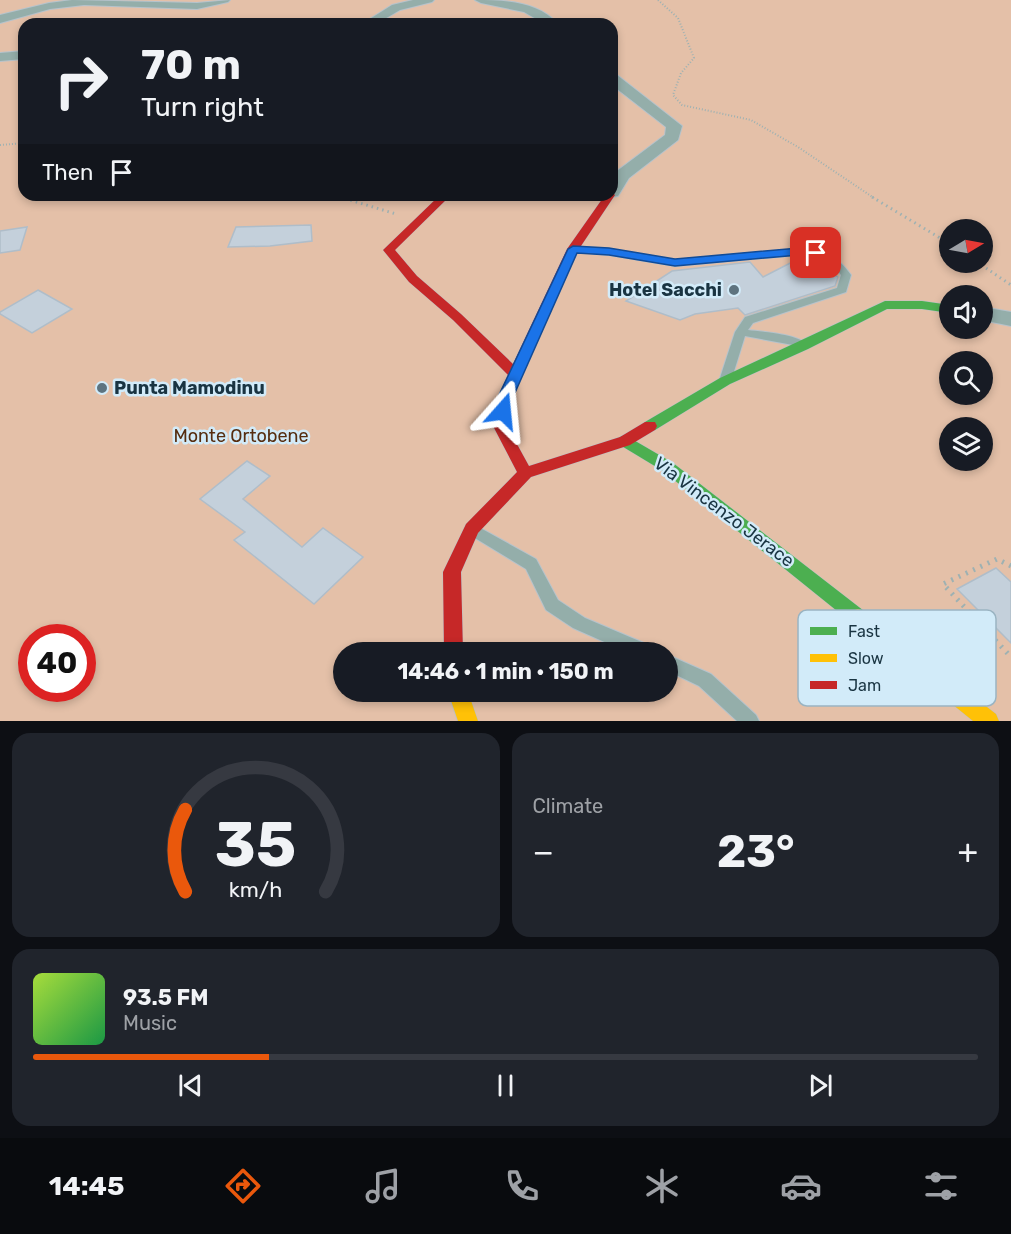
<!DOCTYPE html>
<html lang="en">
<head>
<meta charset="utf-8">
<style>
  :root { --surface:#171b24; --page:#20242c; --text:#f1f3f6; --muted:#9ea1a6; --line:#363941; --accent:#ea580c }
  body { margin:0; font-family:Rubik,sans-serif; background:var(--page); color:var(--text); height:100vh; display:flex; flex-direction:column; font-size:22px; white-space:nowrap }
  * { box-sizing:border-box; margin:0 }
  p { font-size:20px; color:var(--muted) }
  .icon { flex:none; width:33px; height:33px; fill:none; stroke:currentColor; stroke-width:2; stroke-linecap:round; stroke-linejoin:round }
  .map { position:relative; height:721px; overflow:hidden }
  .sheet { display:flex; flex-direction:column; gap:12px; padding:12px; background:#0d0f14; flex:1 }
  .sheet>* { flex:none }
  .top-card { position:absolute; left:18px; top:18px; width:600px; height:183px; border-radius:18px; box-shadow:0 3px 9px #0003; background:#171b24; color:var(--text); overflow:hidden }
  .needle { width:39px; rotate:80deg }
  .controls { position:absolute; left:939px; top:219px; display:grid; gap:12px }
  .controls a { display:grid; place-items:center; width:54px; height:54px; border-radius:50%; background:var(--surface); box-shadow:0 3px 9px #0003; font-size:30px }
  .speed { position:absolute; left:18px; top:624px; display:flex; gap:12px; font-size:30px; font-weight:700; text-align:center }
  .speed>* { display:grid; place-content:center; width:78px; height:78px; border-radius:50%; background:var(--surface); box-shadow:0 3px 9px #0003; line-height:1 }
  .speed .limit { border:9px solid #d22; background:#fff; color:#111 }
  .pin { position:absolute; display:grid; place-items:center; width:51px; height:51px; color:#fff; margin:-26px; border-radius:12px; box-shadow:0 3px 9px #0006 }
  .me { position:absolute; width:66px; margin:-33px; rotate:18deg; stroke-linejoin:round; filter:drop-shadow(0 0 4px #0008) }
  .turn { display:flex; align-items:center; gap:21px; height:126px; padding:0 24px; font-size:27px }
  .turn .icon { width:78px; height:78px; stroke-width:2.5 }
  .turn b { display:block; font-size:42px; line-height:51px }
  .then { display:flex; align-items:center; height:57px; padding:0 24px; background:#0003; gap:12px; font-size:22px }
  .big { font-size:45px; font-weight:700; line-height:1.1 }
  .sheet .widget { flex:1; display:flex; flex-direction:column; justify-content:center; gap:9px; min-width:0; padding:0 21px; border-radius:18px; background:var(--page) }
  .sheet .dial { align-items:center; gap:0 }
  .dial svg { height:156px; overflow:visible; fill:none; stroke:var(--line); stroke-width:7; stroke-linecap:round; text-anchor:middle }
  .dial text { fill:var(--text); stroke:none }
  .song { display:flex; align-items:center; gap:18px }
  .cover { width:72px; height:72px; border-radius:9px; background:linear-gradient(135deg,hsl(80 70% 55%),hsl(140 70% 35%)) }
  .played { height:6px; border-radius:3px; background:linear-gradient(90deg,var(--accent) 25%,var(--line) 25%) }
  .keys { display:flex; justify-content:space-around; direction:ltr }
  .heat { display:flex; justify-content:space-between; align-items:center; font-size:33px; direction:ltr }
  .sheet .tiles { flex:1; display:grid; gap:12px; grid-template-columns:1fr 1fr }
  .widget:last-child { grid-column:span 2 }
  .trip { position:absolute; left:333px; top:642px; width:345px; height:60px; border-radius:30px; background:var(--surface); box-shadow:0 3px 9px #0003; font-weight:700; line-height:60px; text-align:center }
  .tab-bar { display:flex; height:96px; justify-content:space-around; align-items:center; background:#090b0e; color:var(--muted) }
  .tab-bar .icon { width:42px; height:42px }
  .tab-bar .active { color:var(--accent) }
  .tab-bar b { font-size:27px; color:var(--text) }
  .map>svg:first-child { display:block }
  .green { fill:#e4c0a8; fill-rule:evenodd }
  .building { fill:#c4d0db; stroke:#afbdc9; stroke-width:1.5 }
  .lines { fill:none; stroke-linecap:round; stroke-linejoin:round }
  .lane-casing { stroke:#b6c3cc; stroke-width:2 }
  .street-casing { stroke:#b6c3cc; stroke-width:2 }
  .fast-casing { stroke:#b6c3cc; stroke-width:1 }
  .slow-casing { stroke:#b6c3cc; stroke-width:1 }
  .jam-casing { stroke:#b6c3cc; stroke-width:1 }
  .path-far2 { stroke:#9eb1b2; stroke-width:2; stroke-dasharray:1 2; stroke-linecap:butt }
  .path-far1 { stroke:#9eb1b2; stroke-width:3; stroke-dasharray:1.5 4; stroke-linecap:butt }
  .path { stroke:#9eb1b2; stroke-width:5; stroke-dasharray:2 6; stroke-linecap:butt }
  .lane { fill:#94aeaa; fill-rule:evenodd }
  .street { fill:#94aeaa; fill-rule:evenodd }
  .fast { fill:#4caf50; fill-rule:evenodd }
  .slow { fill:#ffc107; fill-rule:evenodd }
  .jam { fill:#c62828; fill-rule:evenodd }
  .route { fill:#1a73e8; stroke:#114b97; stroke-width:1.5 }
  .poi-dot { fill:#5d737f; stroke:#d2ebf9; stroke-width:2 }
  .labels { text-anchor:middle; stroke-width:5; stroke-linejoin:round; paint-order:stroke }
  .poi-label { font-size:18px; font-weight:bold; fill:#193442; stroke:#d2ebf9; text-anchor:end }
  .park-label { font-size:18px; fill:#562d0f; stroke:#d2ebf9 }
  .street-label { font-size:18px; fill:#193442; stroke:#d2ebf9 }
  .key { fill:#d2ebf9; stroke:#9ab4c2; stroke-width:1.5 }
  .key-label { font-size:16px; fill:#193442 }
</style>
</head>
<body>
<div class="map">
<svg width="1011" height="721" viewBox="0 0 1011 721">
  <rect width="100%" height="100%" fill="#dbe8f0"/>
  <path class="green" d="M0,0H1011V721H0ZM24,24H612V195H24ZM950,230H982V262H950ZM950,296H982V328H950ZM950,362H982V394H950ZM950,428H982V460H950ZM32,638H82V688H32ZM344,652H668V692H344Z"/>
  <g class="building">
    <path d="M311,225L312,241L270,246L228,247L236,227Z"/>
    <path d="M27,227L20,250L0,253V231Z"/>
    <path d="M802,257L807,258L838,277L835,286L745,315L738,308L695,314L680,320L626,301L672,271L750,262L763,277Z"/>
    <path d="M38,290L72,309L32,333L0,314V312Z"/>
    <path d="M247,461L270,476L243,499L302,547L323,528L363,557L314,604L234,540L245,532L200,499Z"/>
    <path d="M996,568L1011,582V643L957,589Z"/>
  </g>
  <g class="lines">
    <defs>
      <g id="lane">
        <path d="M573,246L609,249L675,260L807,249C828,252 839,258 851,275L846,292L753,323L748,330C764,332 797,334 808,345L802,349L793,345L745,336L731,381L725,385L719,381L735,332L745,317L837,288L841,275C830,260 817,256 799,255L675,266L609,255L569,251L568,249Z"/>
        <path d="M475,525L536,559L558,600L585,618L651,646L653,652H627L573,628L546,610L526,569L470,535L468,531L470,527Z"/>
        <path d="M668,655L711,674L756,715L759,721H737L699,686L668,671Z"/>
      </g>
      <g id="street">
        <path d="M72,0L197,3L230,0L228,2L197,9L84,5L50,9L0,23V15L49,3Z"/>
        <path d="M413,0H434L432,2L400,10L376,24H362L392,5Z"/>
        <path d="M475,0C504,0 538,1 558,24H545L524,12L481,3Z"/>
        <path d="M24,51V59L0,61V53Z"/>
        <path d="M612,74L617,75L682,126L678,140L629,178L618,196L612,197L605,195H612V179L617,171L665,135L666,127L612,85Z"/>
        <path d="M982,307L1011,312V326L982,320Z"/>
      </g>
      <g id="fast">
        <path d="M885,301H922L950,305V313L922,309H887L808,349L730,384L655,430H645L643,426L645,422L720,378Z"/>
        <path d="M625,435L673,463L864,611L867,617L864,623L858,625L852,623L663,471L620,445L617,441L620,437Z"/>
      </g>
      <g id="slow">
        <path d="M858,609L864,611L996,714L999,721H973L852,623L849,617L852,611Z"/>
        <path d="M448,692H468L478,721H458Z"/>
      </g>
      <path id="jam" d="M612,192L615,195L579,249L513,395L507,426L529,466L620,437L645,422H655L657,426L655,430L630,445L531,477L478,533L461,572L463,652H444L443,572L466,524L517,472L493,426L499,395L508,375L453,320L409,282L383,250L440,195H451L395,250L417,276L461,314L513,364L567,249L605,195H612Z"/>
    </defs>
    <use href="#lane" class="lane-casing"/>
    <use href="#street" class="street-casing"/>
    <use href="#fast" class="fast-casing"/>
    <use href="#slow" class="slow-casing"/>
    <use href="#jam" class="jam-casing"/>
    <g class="path-far2">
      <path d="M658,0L678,18L694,58L681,73L673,95L682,105L751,120L798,147L874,198"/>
      <path d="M0,145L24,143"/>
      <path d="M337,195L343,198"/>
    </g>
    <g class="path-far1">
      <path d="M340,197L396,214"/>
      <path d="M872,197L950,244"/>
      <path d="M977,262L1011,285"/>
    </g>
    <path class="path" d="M1011,566L997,559L943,584L1011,657"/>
    <use href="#lane" class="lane"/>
    <use href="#street" class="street"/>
    <use href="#fast" class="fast"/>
    <use href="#slow" class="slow"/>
    <use href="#jam" class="jam"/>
  </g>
  <path class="route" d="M573,246L609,248L675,259L799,248L816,249L822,253L816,256L799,255L675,266L609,255L577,253L514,395L510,411L503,416L498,414L496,411L499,395L568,249Z"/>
  <g class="poi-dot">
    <circle cx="734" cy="290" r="6"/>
    <circle cx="102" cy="388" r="6"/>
  </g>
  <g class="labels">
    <g class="poi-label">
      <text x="722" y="296">Hotel Sacchi</text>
      <text x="114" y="394" text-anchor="start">Punta Mamodinu</text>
    </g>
    <g class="park-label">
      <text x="241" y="442">Monte Ortobene</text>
    </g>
    <g class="street-label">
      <text transform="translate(724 512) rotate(37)" y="6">Via Vincenzo Jerace</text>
    </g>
  </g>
  <rect x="798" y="610" width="198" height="96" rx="9" class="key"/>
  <rect x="810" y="627" width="27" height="8" fill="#4caf50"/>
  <rect x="810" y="654" width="27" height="8" fill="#ffc107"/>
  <rect x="810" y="681" width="27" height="8" fill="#c62828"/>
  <g class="key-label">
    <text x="848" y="637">Fast</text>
    <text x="848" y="664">Slow</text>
    <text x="848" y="691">Jam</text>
  </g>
</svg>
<div class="controls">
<a><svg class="needle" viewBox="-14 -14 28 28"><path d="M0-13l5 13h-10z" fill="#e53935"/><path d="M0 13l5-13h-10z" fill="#9ea1a6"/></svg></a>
<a><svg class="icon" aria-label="sound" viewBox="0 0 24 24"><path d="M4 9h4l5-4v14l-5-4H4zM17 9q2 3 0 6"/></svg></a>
<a><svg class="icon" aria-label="search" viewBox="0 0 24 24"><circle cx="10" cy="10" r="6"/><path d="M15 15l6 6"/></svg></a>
<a><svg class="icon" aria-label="layers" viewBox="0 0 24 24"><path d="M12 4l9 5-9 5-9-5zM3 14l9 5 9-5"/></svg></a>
</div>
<div class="speed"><div class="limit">40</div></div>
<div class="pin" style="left:816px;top:253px;background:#d93025"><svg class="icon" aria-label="arrive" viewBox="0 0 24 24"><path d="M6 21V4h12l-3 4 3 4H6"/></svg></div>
<svg class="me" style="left:503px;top:411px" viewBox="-20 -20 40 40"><path d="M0-17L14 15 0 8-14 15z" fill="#1a73e8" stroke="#fff" stroke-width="4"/></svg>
<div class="trip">14:46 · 1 min · 150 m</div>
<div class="top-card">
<div class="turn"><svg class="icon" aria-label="right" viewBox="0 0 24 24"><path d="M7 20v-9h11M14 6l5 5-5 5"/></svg><div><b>70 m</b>Turn right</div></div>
<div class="then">Then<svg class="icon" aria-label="arrive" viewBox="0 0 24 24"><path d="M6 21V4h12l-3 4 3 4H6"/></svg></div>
</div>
</div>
<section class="sheet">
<div class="tiles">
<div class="widget dial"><svg viewBox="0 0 100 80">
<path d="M14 69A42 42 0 1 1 86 69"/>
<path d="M14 69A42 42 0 0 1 14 27" stroke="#ea580c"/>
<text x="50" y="56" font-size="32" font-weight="700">35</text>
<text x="50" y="72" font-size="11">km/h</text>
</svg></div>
<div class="widget"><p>Climate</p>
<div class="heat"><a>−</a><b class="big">23°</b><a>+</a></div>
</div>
<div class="widget">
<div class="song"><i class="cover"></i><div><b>93.5 FM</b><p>Music</p></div></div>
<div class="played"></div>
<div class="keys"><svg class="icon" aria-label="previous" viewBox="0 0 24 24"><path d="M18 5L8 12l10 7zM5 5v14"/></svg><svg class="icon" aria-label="pause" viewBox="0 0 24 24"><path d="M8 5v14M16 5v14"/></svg><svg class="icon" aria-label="next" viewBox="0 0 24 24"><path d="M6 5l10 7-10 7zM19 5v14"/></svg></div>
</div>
</div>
</section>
<nav class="tab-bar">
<b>14:45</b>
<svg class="icon active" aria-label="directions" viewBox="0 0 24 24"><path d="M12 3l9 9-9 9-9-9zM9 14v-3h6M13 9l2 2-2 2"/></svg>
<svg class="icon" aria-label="music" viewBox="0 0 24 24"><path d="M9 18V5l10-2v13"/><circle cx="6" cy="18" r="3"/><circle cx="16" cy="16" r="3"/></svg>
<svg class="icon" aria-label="phone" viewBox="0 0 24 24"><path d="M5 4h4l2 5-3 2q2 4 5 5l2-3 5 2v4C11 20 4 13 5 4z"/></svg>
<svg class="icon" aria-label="climate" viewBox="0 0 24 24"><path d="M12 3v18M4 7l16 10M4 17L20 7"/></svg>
<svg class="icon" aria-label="car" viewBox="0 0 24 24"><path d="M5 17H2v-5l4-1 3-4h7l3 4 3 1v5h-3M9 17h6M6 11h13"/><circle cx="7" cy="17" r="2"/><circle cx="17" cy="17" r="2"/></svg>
<svg class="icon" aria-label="filters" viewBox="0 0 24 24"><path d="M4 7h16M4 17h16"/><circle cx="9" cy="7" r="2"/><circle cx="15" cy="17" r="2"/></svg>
</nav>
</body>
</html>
